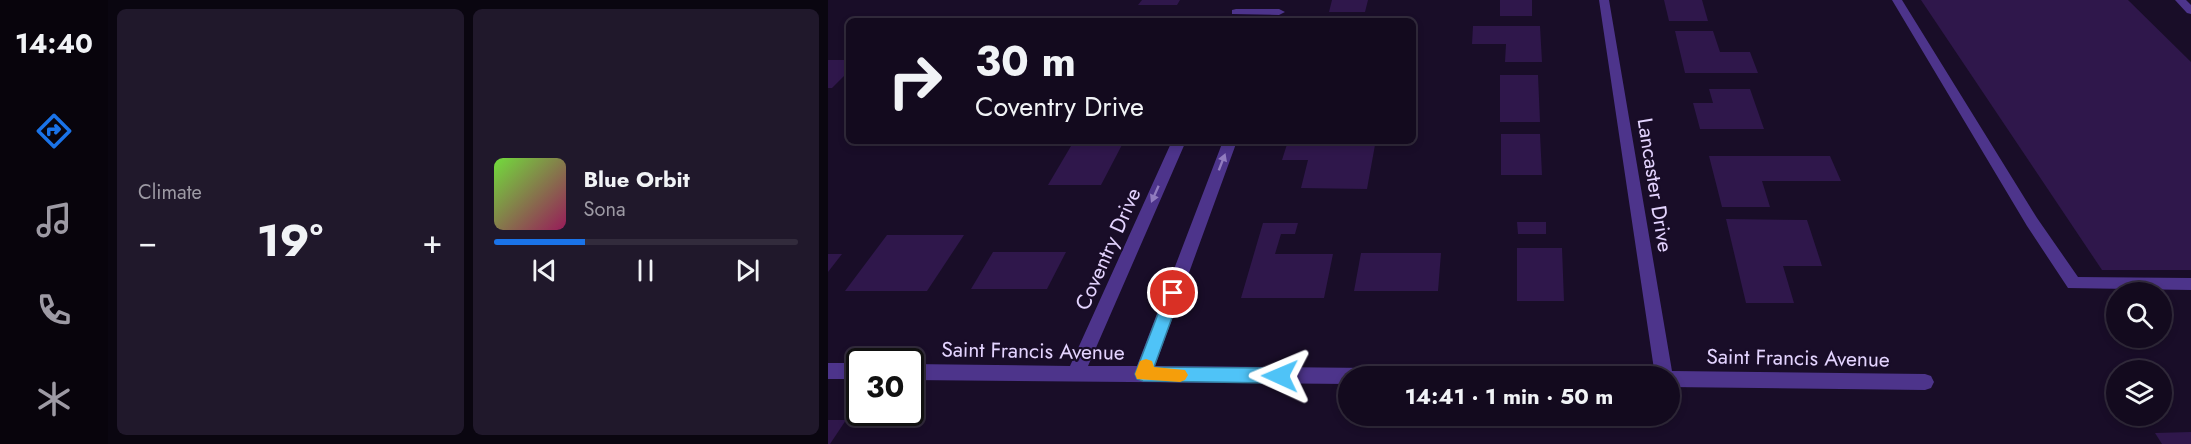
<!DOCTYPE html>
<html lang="en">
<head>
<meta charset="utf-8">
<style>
  :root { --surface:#130a1e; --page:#20182b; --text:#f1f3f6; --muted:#9d9aa4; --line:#322b3c; --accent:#1a73e8 }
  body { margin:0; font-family:Jost,sans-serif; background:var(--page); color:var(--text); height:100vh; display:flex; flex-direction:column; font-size:22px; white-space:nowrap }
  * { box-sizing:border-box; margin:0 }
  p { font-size:20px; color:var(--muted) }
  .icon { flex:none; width:33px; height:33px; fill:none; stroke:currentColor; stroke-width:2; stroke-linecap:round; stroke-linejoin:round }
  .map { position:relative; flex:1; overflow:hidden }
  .sheet { display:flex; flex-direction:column; gap:9px; padding:9px; background:#0a0610; width:720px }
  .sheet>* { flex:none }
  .guide { position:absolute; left:18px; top:18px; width:570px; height:126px; border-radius:9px; box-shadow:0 3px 9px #0003,0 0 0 2px var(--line); background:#130a1e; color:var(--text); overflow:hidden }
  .tools { position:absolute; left:1278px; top:282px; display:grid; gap:12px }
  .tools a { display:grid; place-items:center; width:66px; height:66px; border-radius:50%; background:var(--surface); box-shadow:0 3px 9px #0003,0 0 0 2px var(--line); font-size:30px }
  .speed { position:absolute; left:18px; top:348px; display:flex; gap:12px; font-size:30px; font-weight:700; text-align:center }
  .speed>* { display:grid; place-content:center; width:78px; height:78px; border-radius:50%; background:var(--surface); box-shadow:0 3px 9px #0003,0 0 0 2px var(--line); line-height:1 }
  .speed .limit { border:3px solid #111; border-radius:9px; background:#fff; color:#111 }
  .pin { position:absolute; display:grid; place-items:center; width:51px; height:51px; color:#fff; margin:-26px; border:3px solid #fff; border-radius:50%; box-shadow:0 2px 6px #0007 }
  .me { position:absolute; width:66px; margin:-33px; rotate:271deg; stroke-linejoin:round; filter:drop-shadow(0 0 4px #0008) }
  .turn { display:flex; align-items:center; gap:21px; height:126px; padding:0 30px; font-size:27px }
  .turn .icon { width:78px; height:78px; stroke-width:2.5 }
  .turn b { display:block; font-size:42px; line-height:51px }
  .big { font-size:45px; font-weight:700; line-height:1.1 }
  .sheet .widget { flex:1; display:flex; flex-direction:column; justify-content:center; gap:9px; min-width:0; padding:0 21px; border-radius:9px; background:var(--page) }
  .song { display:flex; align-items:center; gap:18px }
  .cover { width:72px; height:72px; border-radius:9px; background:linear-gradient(135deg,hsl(100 70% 55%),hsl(330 70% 35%)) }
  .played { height:6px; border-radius:3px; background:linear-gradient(90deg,var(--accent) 30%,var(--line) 30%) }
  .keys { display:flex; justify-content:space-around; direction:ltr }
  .heat { display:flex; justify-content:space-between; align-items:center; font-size:33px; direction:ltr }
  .sheet .tiles { flex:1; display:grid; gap:9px; grid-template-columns:repeat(2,1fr) }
  .trip { position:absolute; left:510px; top:366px; width:342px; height:60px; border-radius:30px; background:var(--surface); box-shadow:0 3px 9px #0003,0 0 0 2px var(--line); font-weight:700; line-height:60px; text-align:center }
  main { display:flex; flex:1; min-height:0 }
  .menu { display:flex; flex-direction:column; width:108px; justify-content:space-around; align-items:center; background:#08040c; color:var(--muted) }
  .menu .icon { width:42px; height:42px }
  .menu .current { color:var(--accent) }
  .menu b { font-size:27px; color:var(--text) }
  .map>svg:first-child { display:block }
  .building { fill:#2f174b }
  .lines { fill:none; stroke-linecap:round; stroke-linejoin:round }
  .minor { fill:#4d348b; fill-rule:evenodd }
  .oneway { fill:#917cbf }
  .route { fill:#4fc3f7; stroke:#337fa1; stroke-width:1.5 }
  .slow { fill:#f59e0b }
  .labels { text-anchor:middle; stroke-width:4.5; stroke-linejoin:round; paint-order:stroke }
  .street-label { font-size:21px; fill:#e4d4ff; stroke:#190d28 }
</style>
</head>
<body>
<main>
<nav class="menu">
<b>14:40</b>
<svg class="icon current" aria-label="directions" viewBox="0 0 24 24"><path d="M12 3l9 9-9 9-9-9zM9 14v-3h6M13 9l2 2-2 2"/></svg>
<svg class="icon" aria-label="music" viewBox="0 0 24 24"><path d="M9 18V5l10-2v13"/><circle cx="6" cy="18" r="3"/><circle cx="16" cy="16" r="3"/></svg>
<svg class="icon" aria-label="phone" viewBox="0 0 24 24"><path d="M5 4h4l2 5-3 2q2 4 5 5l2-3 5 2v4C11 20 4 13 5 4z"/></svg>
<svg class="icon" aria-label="climate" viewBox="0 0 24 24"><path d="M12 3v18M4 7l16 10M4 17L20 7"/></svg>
</nav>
<section class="sheet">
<div class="tiles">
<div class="widget"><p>Climate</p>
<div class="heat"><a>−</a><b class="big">19°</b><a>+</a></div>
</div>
<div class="widget">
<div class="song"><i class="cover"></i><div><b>Blue Orbit</b><p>Sona</p></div></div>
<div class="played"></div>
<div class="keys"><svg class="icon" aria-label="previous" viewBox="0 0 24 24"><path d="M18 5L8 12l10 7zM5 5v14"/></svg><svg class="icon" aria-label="pause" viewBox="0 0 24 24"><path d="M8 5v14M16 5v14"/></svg><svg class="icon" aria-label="next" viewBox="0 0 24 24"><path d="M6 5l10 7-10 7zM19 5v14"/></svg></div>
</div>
</div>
</section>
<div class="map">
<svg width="1363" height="444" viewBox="0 0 1363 444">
  <rect width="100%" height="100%" fill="#190d28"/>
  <g class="building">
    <path d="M314,0H352L349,5H310Z"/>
    <path d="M504,0H540L537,12H501Z"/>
    <rect x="672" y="0" width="32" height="16"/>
    <path d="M836,0H874L880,21H841Z"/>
    <path d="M1093,0H1300L1363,62V270H1274Z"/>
    <path d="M645,26H712L714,62H677L678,44H644Z"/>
    <path d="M847,31H885L892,52H922L930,73H857Z"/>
    <path d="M0,60H21V71L4,88H0Z"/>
    <path d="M672,75H710L712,122H672Z"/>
    <path d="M881,89H922L936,129H872L865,103H885Z"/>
    <path d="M673,134H712L714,175H673Z"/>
    <path d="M246,141H296L273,185H220Z"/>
    <path d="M460,141H533L532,145H547L539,189L473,188L480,160H454Z"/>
    <path d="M881,156H1002L1013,181H934L942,207H894Z"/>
    <path d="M898,219L979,220L994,266H955L966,303H918Z"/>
    <path d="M689,222H718V234H690Z"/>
    <path d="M435,223H470L467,234H453L447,254H505L496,298H413Z"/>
    <path d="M59,235H136L99,291H17Z"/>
    <path d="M689,248H734L736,301H689Z"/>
    <path d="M165,252H238L219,289H143Z"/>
    <path d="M533,253H613L610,291H526Z"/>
    <path d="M0,254H14L0,272Z"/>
    <path d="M0,420H18L2,444H0Z"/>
    <path d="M1363,432V444H1334L1327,433Z"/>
  </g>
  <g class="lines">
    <g class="minor">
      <path d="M771,0H781L844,371L1097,374L1103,376L1106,382L1103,388L1097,390L842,387V376H827Z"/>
      <path d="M1064,0H1074L1209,218L1250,277L1363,278V290L1240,288L1199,226Z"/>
      <path d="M1347,0H1358L1363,5V14L1359,13Z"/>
      <path d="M408,9H451L457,12L451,15L404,14V10Z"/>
      <path d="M344,141H358L260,366H309L395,141H409L327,366L543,368L549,370L552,376H520V384L82,380V364L242,366Z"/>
      <rect x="0" y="363" width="32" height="16"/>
    </g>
  </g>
  <defs><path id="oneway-solid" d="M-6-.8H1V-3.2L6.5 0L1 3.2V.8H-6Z" transform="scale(1.5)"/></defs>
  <g class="oneway">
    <use href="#oneway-solid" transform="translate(394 162) rotate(-69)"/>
    <use href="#oneway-solid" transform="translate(327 194) rotate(114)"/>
  </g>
  <path class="route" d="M345,287L351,289L353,293L326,367L452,368L458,371L460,376L458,381L452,383L315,381L309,379L307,374L338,293L340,289Z"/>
  <path class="slow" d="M318,359L324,361L326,367L357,370L360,375L357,380L352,382L309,379L307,374L312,361Z"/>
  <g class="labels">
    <g class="street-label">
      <text transform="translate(827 185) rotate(81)" y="7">Lancaster Drive</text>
      <text transform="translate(280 249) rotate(-66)" y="7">Coventry Drive</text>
      <text transform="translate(205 351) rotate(1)" y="7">Saint Francis Avenue</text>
      <text transform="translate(970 358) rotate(1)" y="7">Saint Francis Avenue</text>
    </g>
  </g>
</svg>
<div class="tools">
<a><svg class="icon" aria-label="search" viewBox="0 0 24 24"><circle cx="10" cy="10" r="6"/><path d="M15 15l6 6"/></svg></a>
<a><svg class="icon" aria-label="layers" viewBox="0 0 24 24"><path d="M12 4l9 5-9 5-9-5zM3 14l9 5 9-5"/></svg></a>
</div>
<div class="speed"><div class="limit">30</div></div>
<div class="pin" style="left:345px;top:293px;background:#d93025"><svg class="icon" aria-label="arrive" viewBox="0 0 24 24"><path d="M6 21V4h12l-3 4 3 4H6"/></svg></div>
<svg class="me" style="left:452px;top:376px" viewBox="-20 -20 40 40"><path d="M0-17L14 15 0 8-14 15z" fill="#4fc3f7" stroke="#fff" stroke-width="4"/></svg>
<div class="trip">14:41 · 1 min · 50 m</div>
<div class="guide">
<div class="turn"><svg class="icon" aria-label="right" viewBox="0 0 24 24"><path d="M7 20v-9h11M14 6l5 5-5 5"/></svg><div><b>30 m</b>Coventry Drive</div></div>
</div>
</div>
</main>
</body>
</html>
